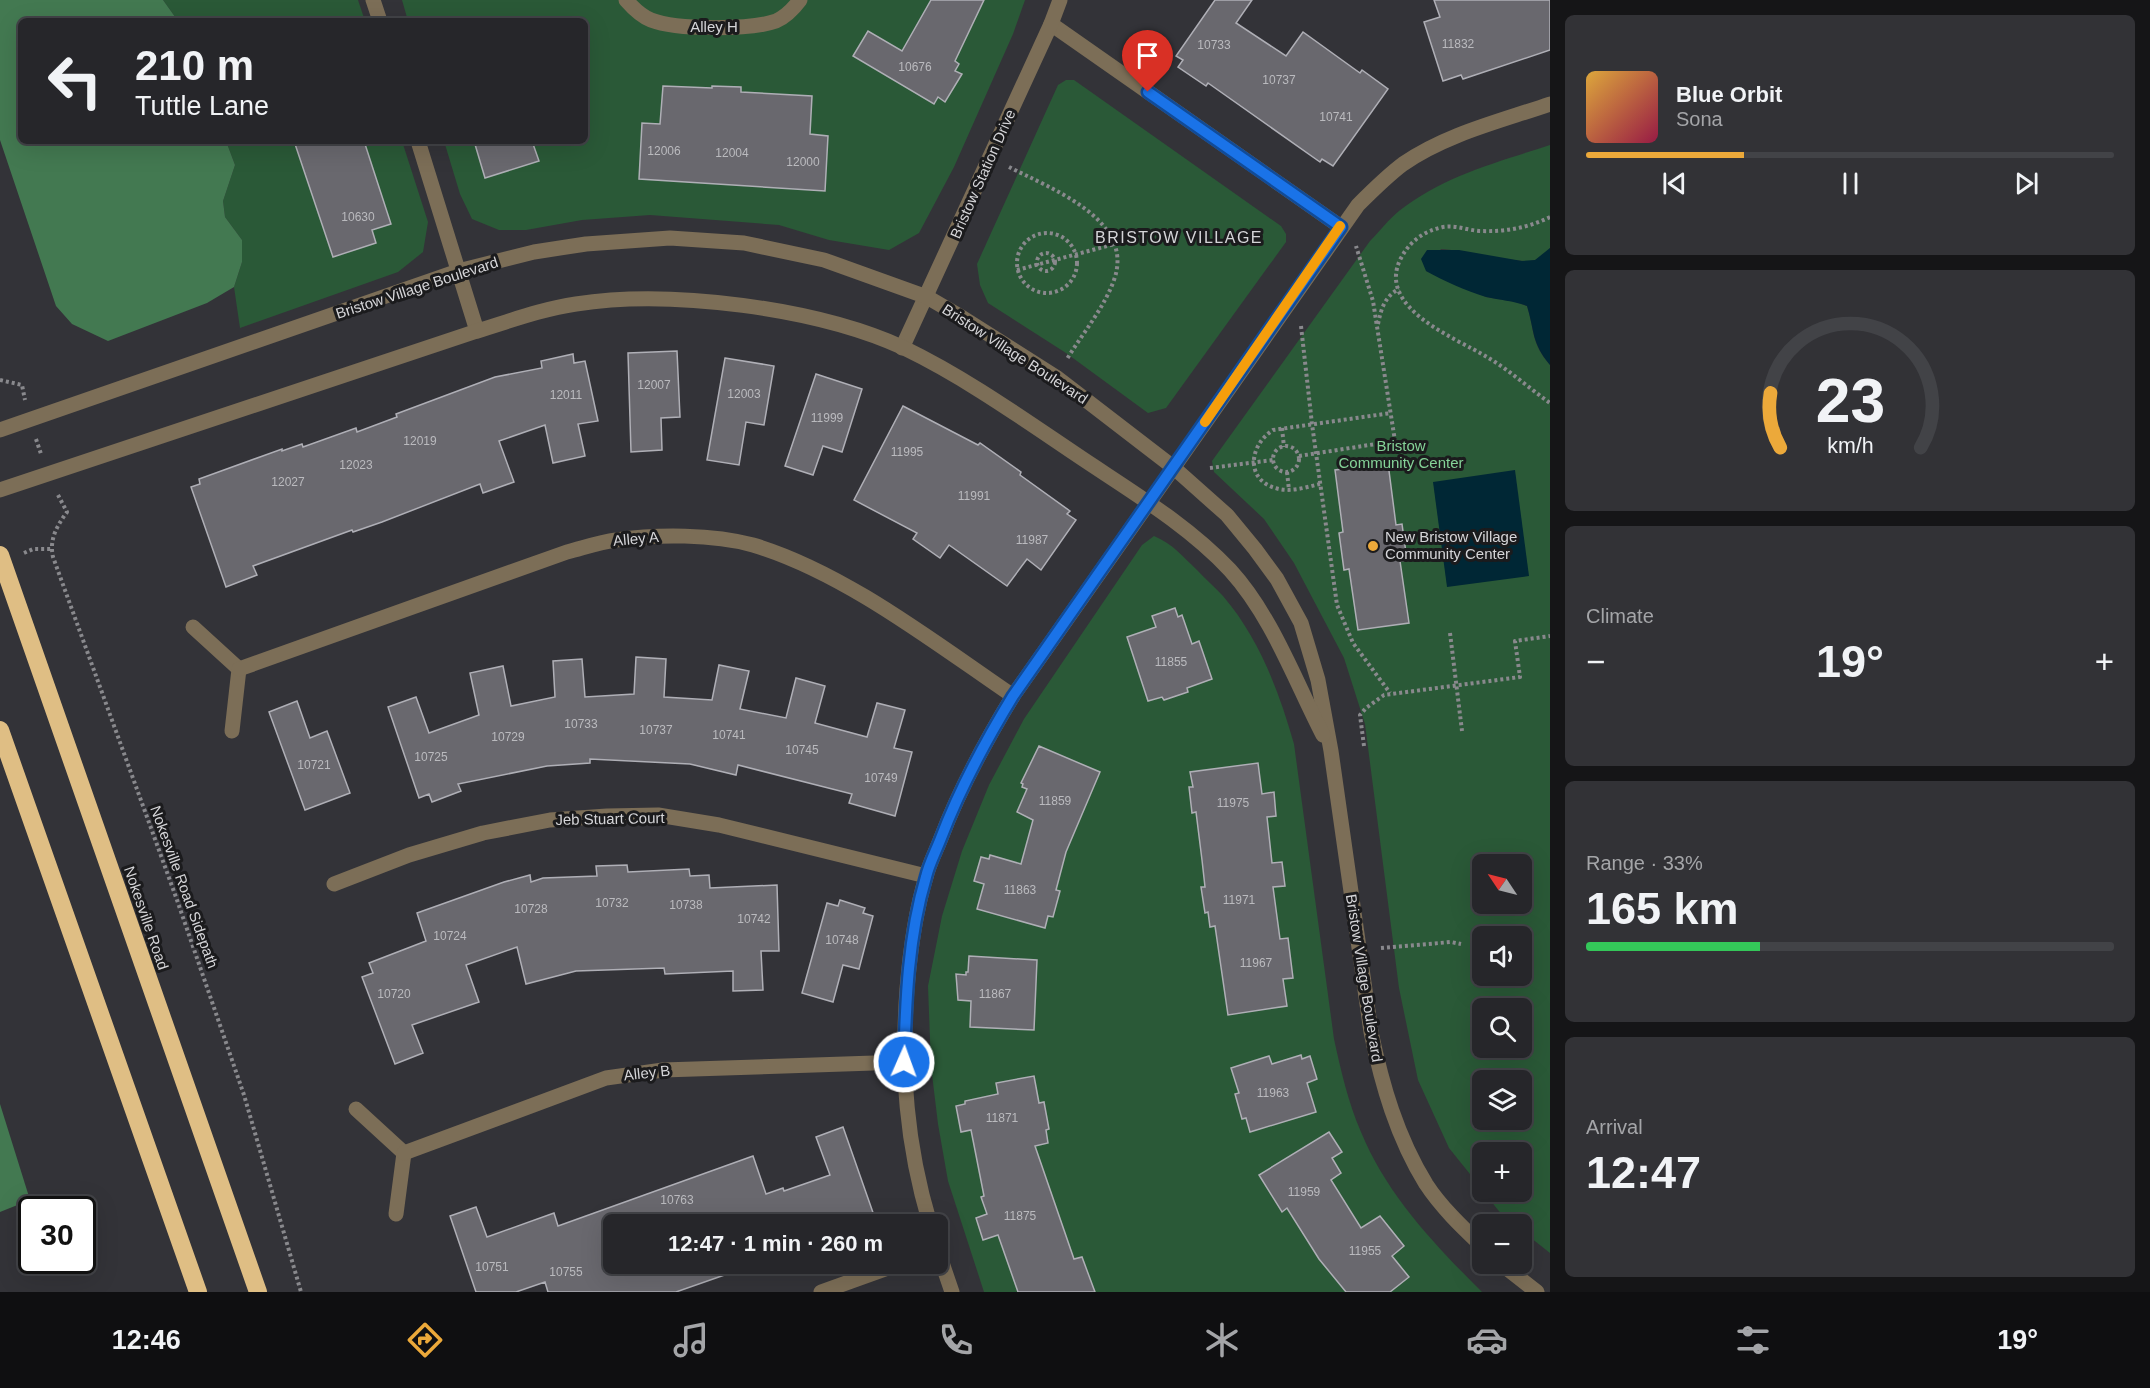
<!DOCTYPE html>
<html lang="en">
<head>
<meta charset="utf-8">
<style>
  :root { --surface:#26262a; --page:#323236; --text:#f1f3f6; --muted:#a4a5a8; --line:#424347; --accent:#eca93a }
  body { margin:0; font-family:Helvetica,sans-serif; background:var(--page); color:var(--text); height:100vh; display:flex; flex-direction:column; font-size:22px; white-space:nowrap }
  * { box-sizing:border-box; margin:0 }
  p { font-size:20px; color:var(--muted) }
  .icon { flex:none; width:33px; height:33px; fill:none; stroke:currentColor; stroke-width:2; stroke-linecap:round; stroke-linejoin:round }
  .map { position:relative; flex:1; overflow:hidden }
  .panel { display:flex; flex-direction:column; gap:15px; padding:15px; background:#151517; width:600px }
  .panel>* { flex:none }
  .banner { position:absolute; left:18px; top:18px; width:570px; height:126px; border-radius:9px; box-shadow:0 6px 24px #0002,0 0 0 2px var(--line); background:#26262a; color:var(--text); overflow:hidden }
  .needle { width:39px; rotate:305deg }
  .tools { position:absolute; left:1472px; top:854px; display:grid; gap:12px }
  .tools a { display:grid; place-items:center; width:60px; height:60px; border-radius:9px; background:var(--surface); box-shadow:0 6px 24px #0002,0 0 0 2px var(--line); font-size:30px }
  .speed { position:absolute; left:18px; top:1196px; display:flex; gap:12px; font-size:30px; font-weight:700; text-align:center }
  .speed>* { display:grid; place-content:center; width:78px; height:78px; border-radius:50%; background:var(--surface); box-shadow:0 6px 24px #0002,0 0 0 2px var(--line); line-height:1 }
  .speed .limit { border:3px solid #111; border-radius:9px; background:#fff; color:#111 }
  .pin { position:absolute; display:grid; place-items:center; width:51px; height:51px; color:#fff; margin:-62px -26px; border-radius:50% 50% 50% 0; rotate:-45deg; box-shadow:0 0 6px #0007 }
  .pin .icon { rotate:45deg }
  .me { position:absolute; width:66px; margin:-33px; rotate:2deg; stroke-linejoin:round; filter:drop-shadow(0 0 4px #0008) }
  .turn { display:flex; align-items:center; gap:21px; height:126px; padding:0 18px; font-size:27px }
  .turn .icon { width:78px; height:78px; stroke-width:2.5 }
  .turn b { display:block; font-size:42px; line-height:51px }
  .big { font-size:45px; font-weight:700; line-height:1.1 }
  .panel .card { flex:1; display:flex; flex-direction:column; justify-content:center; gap:9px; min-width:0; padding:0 21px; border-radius:9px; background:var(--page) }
  .panel .dial { align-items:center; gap:0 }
  .dial svg { height:156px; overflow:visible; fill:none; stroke:var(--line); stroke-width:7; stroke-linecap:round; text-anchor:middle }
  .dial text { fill:var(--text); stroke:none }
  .song { display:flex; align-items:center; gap:18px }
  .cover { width:72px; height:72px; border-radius:9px; background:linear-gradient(135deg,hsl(40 70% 55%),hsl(340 70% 35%)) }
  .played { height:6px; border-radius:3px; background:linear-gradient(90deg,var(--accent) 30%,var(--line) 30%) }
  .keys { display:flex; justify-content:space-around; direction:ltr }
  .heat { display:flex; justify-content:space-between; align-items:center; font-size:33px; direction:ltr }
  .charge { height:9px; border-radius:4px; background:linear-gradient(90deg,#34c759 33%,var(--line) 0) }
  .trip { position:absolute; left:603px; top:1214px; width:345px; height:60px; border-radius:9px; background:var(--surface); box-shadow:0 6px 24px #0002,0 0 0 2px var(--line); font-weight:700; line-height:60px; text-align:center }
  .menu { display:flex; height:96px; justify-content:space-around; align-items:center; background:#0f0f11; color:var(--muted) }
  .menu .icon { width:42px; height:42px }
  .menu .active { color:var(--accent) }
  .menu b { font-size:27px; color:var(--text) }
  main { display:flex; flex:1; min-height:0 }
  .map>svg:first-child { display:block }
  .green { fill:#2a5937; fill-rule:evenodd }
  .forest { fill:#437951 }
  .water { fill:#002735 }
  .building { fill:#69686e; stroke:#afafb6; stroke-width:1.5 }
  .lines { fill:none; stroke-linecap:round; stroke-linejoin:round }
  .path { stroke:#89898d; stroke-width:4; stroke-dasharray:3 3; stroke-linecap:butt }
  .minor { stroke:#7c6e57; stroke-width:15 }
  .highway { stroke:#dfbe84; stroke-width:18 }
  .route-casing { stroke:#114b97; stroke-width:15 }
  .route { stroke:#1a73e8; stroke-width:10 }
  .slow { stroke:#f59e0b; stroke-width:10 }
  .poi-dot { fill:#eca93a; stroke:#1b1b1d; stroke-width:2 }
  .labels { text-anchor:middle; stroke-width:6; stroke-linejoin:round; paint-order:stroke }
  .number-label { font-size:12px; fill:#bababe }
  .street-label { font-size:15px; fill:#d5d5d8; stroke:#1b1b1d }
  .park-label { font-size:15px; fill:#85d398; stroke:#1b1b1d }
  .poi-label { font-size:15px; fill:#d5d5d8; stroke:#1b1b1d; text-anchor:start }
  .neighbourhood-label { font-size:16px; letter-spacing:1.5px; fill:#d5d5d8; stroke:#1b1b1d }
</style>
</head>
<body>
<main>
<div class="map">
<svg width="1550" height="1292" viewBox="0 0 1550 1292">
  <rect width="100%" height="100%" fill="#333338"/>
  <g class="green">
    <path d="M163,0H358L365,21H178Z"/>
    <path d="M402,0H1025L1013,34L954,167L919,233L889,250L829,240L779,225L650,215L582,220L526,230H499L472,219L460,194L444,141H585V21H408Z"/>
    <path d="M1066,80H1074L1281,226L1286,234V242L1166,408L1148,413L1066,353L988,303L980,285L977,264L1058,85Z"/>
    <path d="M226,141H402L428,222L423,252L398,272L240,328L234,287L242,262V240L225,217L223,201L235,165Z"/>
    <path d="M1550,145V248C1546,252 1541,258 1535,260C1523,265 1461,250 1441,249L1426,271L1486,297L1516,302L1527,306C1535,332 1531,343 1550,365V1253L1521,1230V1224C1505,1224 1493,1203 1484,1191H1521V1152H1482V1189L1449,1148L1418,1080L1399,988L1365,724L1344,658L1294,563L1264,519L1214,472L1212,461L1370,241C1380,231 1389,219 1399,211C1443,176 1498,162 1550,145ZM1482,864H1521V903H1482ZM1482,936H1521V975H1482ZM1482,1008H1521V1047H1482ZM1482,1080H1521V1119H1482Z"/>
    <path d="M1154,536C1173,544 1182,556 1197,570C1205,579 1215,587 1223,596C1259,638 1279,691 1294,744L1334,1039C1341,1071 1348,1102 1361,1132C1387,1195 1434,1244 1482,1292H984L948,1181L938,1124L931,1066L928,986L942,916L962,851L989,785L1024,719L1142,545Z"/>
  </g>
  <g class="forest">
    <path d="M0,0H163L178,21H21V141H226L235,165L223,201L225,217L242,240V262L234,287L207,303L108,341L72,324L56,306L0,140Z"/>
    <path d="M0,1104L30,1200L0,1212Z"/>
  </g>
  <g class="water">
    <path d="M1550,248V365C1531,342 1535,332 1527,306C1514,301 1500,300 1486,297C1466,291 1444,281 1426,271L1421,259L1427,250H1459L1522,261L1535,260Z"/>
    <path d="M1515,470L1529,576L1447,587L1433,482Z"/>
  </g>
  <g class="building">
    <path d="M931,0H984L955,61L959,64L955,71L962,74L945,102L938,97L934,104L853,56L868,31L902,51Z"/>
    <path d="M1215,0H1252L1236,23L1286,56L1303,32L1360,73L1362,70L1388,89L1333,166L1322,159L1320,162L1208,83L1206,86L1178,67L1183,60L1176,56Z"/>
    <path d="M1434,0H1550V50L1463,79L1461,75L1443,81L1424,22L1440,17Z"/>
    <path d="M663,86L712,88V86L741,87V92L812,96L810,134L828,136L825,191L639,179L642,123L660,124Z"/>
    <path d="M294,141H364L391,224L372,230L376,243L333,257Z"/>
    <path d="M474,141H532L539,161L485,178Z"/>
    <path d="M677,351L680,417L661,418L662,450L631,452L628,353Z"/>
    <path d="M573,354L574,363L585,361L598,421L578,424L585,456L553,463L545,425L499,441L514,482L483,493L480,484L382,522L353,532L352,530L253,566L257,575L226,587L191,487L200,484L199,479L282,449V451L302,444L303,447L356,428L357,432L397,417L396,414L495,377L542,368L541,361Z"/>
    <path d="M725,358L774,366L764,425L746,422L739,465L707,460Z"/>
    <path d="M816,374L862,389L842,452L823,446L813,475L785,466Z"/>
    <path d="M903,406L978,445L980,443L1021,472L1020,475L1070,511L1067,514L1076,520L1041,570L1027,559L1007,586L949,545L940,558L913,539L917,533L854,500Z"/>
    <path d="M1388,463L1396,525L1402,524L1407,560L1400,561L1409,623L1358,630L1349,569L1344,570L1339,533L1343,532L1335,470Z"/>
    <path d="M1175,608L1178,617L1182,615L1192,644L1199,641L1212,679L1187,688L1188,692L1164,700L1162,697L1148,701L1127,637L1156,627L1152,616Z"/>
    <path d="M636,657L666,659L664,697L712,700L719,665L749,671L740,709L786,718L796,678L825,686L815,723L867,737L877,703L905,710L894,748L912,752L895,816L849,803L852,794L738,765L736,775L690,764L590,759V763L547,766L458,784L461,791L432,802L429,794L419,798L388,707L416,697L429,733L479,715L470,673L503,666L511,706L555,697L553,661L582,659L585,697L634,694Z"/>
    <path d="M297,701L310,738L327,731L350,793L305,810L269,712Z"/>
    <path d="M1039,746L1100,772L1066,852L1056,890L1060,891L1053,917L1048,916L1045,928L977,909L984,884L974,881L981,857L989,859L990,855L1021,864L1033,820L1017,812L1027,789L1022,787L1023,784L1021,783Z"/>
    <path d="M1258,763L1262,794L1274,792L1276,816L1267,817L1272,863L1282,862L1285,886L1273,887L1280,939L1288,938L1293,978L1283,979L1287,1006L1228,1015L1215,926L1210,927L1208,912L1205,913L1201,887H1205L1202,860L1196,812L1192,813L1189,787H1193L1190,772Z"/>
    <path d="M627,865L628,872L689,869L690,876L709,875L710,888L777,885L779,951H761L763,990L733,991V971L665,974L664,968L576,971L526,984L517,947L466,965L479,1002L412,1025L423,1053L395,1064L362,977L373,973L369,963L426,941L417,913L504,882L530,875L531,882L543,878L597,876L596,866Z"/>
    <path d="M840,900L865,908L863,913L873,916L859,969L843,965L833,1002L802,993L827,903L838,906Z"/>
    <path d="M969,956L1037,960L1034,1030L970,1027L971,1001L958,1000L956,974L966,975V972H968Z"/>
    <path d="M1301,1055L1302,1059L1310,1056L1317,1079L1307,1083L1316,1112L1250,1132L1246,1118L1242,1119L1235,1094L1239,1093L1231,1068L1269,1056L1272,1064Z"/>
    <path d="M1034,1076L1039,1103L1044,1102L1049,1129L1046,1130L1048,1143L1035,1146L1074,1259L1082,1257L1095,1292H1018L998,1235L983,1240L976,1218L987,1214L981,1197L984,1196L971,1130L961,1132L956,1106L965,1104V1101L998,1094L996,1083Z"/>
    <path d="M843,1127L877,1224H614V1263H734L736,1271L676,1292H548L545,1282L516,1292H476L450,1216L476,1207L487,1237L554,1213L558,1226L753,1156L766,1194L783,1188L784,1191L830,1175L816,1137Z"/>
    <path d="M1329,1132L1342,1152L1332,1158L1341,1173L1331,1180L1361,1228L1380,1216L1404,1246L1392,1256L1409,1277L1390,1292H1346L1319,1259L1287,1208L1282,1212L1259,1175Z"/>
  </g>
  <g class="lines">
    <g class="path">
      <path d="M1009,167C1049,188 1136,219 1114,280C1104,308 1083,333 1067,359"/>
      <path d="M1550,217C1528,228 1504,232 1479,231C1467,230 1456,225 1443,227C1424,231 1410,241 1401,258C1375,308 1456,338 1487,357C1509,370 1529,388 1550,403"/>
      <circle cx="1047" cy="263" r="30"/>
      <circle cx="1046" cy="262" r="9"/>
      <path d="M1017,270L1115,244"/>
      <path d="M1378,324C1381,309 1385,296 1399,289"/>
      <path d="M1301,326L1312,424L1337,605L1353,643L1390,693"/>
      <path d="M0,380L22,385L25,400"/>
      <path d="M1282,428L1284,447"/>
      <path d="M36,439L41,454"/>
      <circle cx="1286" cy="459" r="13"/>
      <path d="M1299,456L1395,441L1373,301L1356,246"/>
      <path d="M1210,468L1273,460"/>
      <path d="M1287,472L1289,490"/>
      <path d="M1320,484C1307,487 1292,492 1279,489C1245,482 1248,446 1273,430L1391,413"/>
      <path d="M58,495L67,512C57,526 49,539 53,557L177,900L244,1095L301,1292"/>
      <path d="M24,553L33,549H52"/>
      <path d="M1450,633L1462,731"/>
      <path d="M1364,746L1360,715L1366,708L1384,695L1520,677L1515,641L1550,636"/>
      <path d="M1523,933L1527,970"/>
      <path d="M1381,948L1451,942L1461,944"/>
    </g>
    <g class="minor">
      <path d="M373,0L380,21"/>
      <path d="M626,0C633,8 641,16 651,20C676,30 751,30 776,21C785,17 794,8 800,0"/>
      <path d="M1051,24L1341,227"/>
      <path d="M418,141L477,331"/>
      <path d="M902,348L1051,24L1060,0"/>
      <path d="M0,430L458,271L534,252L586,244L670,238L744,243L824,260L927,297L963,318L1056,377L1173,467L1227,515L1255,549L1277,579L1301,623L1318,680L1331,751L1371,1032C1382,1085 1397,1137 1426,1184C1441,1207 1462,1227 1482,1246"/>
      <path d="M0,490L477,331C510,321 542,309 576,304C670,289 817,308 904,348C964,377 1019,416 1074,453C1127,489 1186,523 1230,570C1272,616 1295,681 1323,735"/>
      <path d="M193,627L239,669L232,731"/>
      <path d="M239,669L567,552C583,548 600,542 616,540C657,534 713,534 753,545C844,572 935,643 1013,696"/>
      <path d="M334,884L409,855L483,833L550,820L607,816L658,815L719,825L926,876"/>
      <path d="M356,1109L404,1153L396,1214"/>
      <path d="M404,1153L606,1078L663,1070L904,1062"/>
      <path d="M930,1224C906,1143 901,1073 907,989C910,952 915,913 926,877C929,864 936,851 941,838C960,788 985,742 1013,696L1358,205C1372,191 1387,176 1403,164C1446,134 1501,121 1550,104"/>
      <path d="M938,1251L952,1292"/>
      <path d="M1500,1263L1537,1292"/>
      <path d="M821,1292L902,1263"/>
    </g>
    <g class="highway">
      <path d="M0,555L258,1292"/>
      <path d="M0,730L198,1292"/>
    </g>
  </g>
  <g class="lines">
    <defs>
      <path id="route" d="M904,1062C906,1000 908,937 926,877C929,864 936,851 941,838C960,788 985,742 1013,696L1341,227L1148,92"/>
    </defs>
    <use href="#route" class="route-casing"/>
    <use href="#route" class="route"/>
    <path class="slow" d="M1205,422L1340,226"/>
  </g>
  <circle class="poi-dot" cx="1373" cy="546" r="6"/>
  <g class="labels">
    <g class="number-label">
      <text x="1458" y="48">11832</text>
      <text x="1214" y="49">10733</text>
      <text x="915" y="71">10676</text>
      <text x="1279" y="84">10737</text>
      <text x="1336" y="121">10741</text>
      <text x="664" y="155">12006</text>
      <text x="732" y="157">12004</text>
      <text x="803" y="166">12000</text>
      <text x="358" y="221">10630</text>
      <text x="654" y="389">12007</text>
      <text x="744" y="398">12003</text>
      <text x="566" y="399">12011</text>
      <text x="827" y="422">11999</text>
      <text x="420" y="445">12019</text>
      <text x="907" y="456">11995</text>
      <text x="356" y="469">12023</text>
      <text x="288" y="486">12027</text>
      <text x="974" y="500">11991</text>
      <text x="1032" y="544">11987</text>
      <text x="1171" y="666">11855</text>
      <text x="581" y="728">10733</text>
      <text x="656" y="734">10737</text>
      <text x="729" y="739">10741</text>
      <text x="508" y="741">10729</text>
      <text x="802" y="754">10745</text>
      <text x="431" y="761">10725</text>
      <text x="314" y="769">10721</text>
      <text x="881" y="782">10749</text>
      <text x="1055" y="805">11859</text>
      <text x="1233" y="807">11975</text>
      <text x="1020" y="894">11863</text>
      <text x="1239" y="904">11971</text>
      <text x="612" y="907">10732</text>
      <text x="686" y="909">10738</text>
      <text x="531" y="913">10728</text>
      <text x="754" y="923">10742</text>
      <text x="450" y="940">10724</text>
      <text x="842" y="944">10748</text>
      <text x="1256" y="967">11967</text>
      <text x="394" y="998">10720</text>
      <text x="995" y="998">11867</text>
      <text x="1273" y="1097">11963</text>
      <text x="1002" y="1122">11871</text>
      <text x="1304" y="1196">11959</text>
      <text x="677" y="1204">10763</text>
      <text x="1020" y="1220">11875</text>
      <text x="1365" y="1255">11955</text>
      <text x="492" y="1271">10751</text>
      <text x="566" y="1276">10755</text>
    </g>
    <g class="street-label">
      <text x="714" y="32">Alley H</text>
      <text transform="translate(983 174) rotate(-66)" y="5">Bristow Station Drive</text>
      <text transform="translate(417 288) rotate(-18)" y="5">Bristow Village Boulevard</text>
      <text transform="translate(1015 354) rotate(33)" y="5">Bristow Village Boulevard</text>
      <text transform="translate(636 539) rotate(-5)" y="5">Alley A</text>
      <text transform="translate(610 819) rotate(-1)" y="5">Jeb Stuart Court</text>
      <text transform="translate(184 887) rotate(70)" y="5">Nokesville Road Sidepath</text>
      <text transform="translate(146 918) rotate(71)" y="5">Nokesville Road</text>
      <text transform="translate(1364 978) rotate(81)" y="5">Bristow Village Boulevard</text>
      <text transform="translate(647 1073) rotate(-6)" y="5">Alley B</text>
    </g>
    <g class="park-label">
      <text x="1401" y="451">Bristow<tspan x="1401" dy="17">Community Center</tspan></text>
    </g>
    <g class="poi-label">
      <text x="1385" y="542">New Bristow Village<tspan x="1385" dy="17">Community Center</tspan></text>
    </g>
    <g class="neighbourhood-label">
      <text x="1179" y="243">BRISTOW VILLAGE</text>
    </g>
  </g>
</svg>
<div class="tools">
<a><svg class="needle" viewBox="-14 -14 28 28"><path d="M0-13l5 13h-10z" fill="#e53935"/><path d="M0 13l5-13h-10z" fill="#a4a5a8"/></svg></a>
<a><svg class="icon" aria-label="sound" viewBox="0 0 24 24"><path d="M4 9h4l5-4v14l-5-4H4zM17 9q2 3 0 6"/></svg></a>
<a><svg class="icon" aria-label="search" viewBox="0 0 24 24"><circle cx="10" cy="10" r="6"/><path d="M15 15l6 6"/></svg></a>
<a><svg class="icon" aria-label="layers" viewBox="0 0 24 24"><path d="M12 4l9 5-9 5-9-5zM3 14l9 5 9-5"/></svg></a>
<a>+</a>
<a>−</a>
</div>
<div class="speed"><div class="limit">30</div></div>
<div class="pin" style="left:1148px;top:92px;background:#d93025"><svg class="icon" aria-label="arrive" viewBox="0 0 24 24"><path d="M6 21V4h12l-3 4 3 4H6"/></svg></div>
<svg class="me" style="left:904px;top:1062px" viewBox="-20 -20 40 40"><circle r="17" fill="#1a73e8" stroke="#fff" stroke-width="3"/><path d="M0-11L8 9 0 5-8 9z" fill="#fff"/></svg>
<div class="trip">12:47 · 1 min · 260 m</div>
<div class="banner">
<div class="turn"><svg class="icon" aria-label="left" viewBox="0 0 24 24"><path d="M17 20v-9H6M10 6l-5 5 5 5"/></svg><div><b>210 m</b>Tuttle Lane</div></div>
</div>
</div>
<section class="panel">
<div class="card">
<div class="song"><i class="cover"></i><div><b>Blue Orbit</b><p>Sona</p></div></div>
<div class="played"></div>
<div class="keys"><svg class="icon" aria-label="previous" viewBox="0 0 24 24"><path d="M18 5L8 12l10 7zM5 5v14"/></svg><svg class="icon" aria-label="pause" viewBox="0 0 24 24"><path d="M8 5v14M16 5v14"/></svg><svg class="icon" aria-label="next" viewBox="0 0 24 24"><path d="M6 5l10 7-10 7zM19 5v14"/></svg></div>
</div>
<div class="card dial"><svg viewBox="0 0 100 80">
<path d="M14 69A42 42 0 1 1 86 69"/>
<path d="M14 69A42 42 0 0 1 9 41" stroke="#eca93a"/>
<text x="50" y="56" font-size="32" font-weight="700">23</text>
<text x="50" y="72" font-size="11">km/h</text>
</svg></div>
<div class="card"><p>Climate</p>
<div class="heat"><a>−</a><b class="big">19°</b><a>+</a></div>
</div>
<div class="card"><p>Range · 33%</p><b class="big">165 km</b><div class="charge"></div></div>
<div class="card"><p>Arrival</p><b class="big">12:47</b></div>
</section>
</main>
<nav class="menu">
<b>12:46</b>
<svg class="icon active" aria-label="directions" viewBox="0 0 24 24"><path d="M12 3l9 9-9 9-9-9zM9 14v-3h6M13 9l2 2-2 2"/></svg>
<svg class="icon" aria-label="music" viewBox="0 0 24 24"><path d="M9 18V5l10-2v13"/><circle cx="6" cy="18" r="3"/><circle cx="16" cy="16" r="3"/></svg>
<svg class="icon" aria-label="phone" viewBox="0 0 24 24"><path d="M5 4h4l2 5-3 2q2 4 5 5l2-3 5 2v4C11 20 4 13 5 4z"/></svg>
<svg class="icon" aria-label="climate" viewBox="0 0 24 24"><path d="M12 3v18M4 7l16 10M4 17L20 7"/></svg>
<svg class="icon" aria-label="car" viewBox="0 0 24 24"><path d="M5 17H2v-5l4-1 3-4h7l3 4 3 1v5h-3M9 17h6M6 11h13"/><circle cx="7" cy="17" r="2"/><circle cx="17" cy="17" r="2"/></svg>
<svg class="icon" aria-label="filters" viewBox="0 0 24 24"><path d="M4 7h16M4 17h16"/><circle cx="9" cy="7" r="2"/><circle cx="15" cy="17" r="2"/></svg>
<b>19°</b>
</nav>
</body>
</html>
